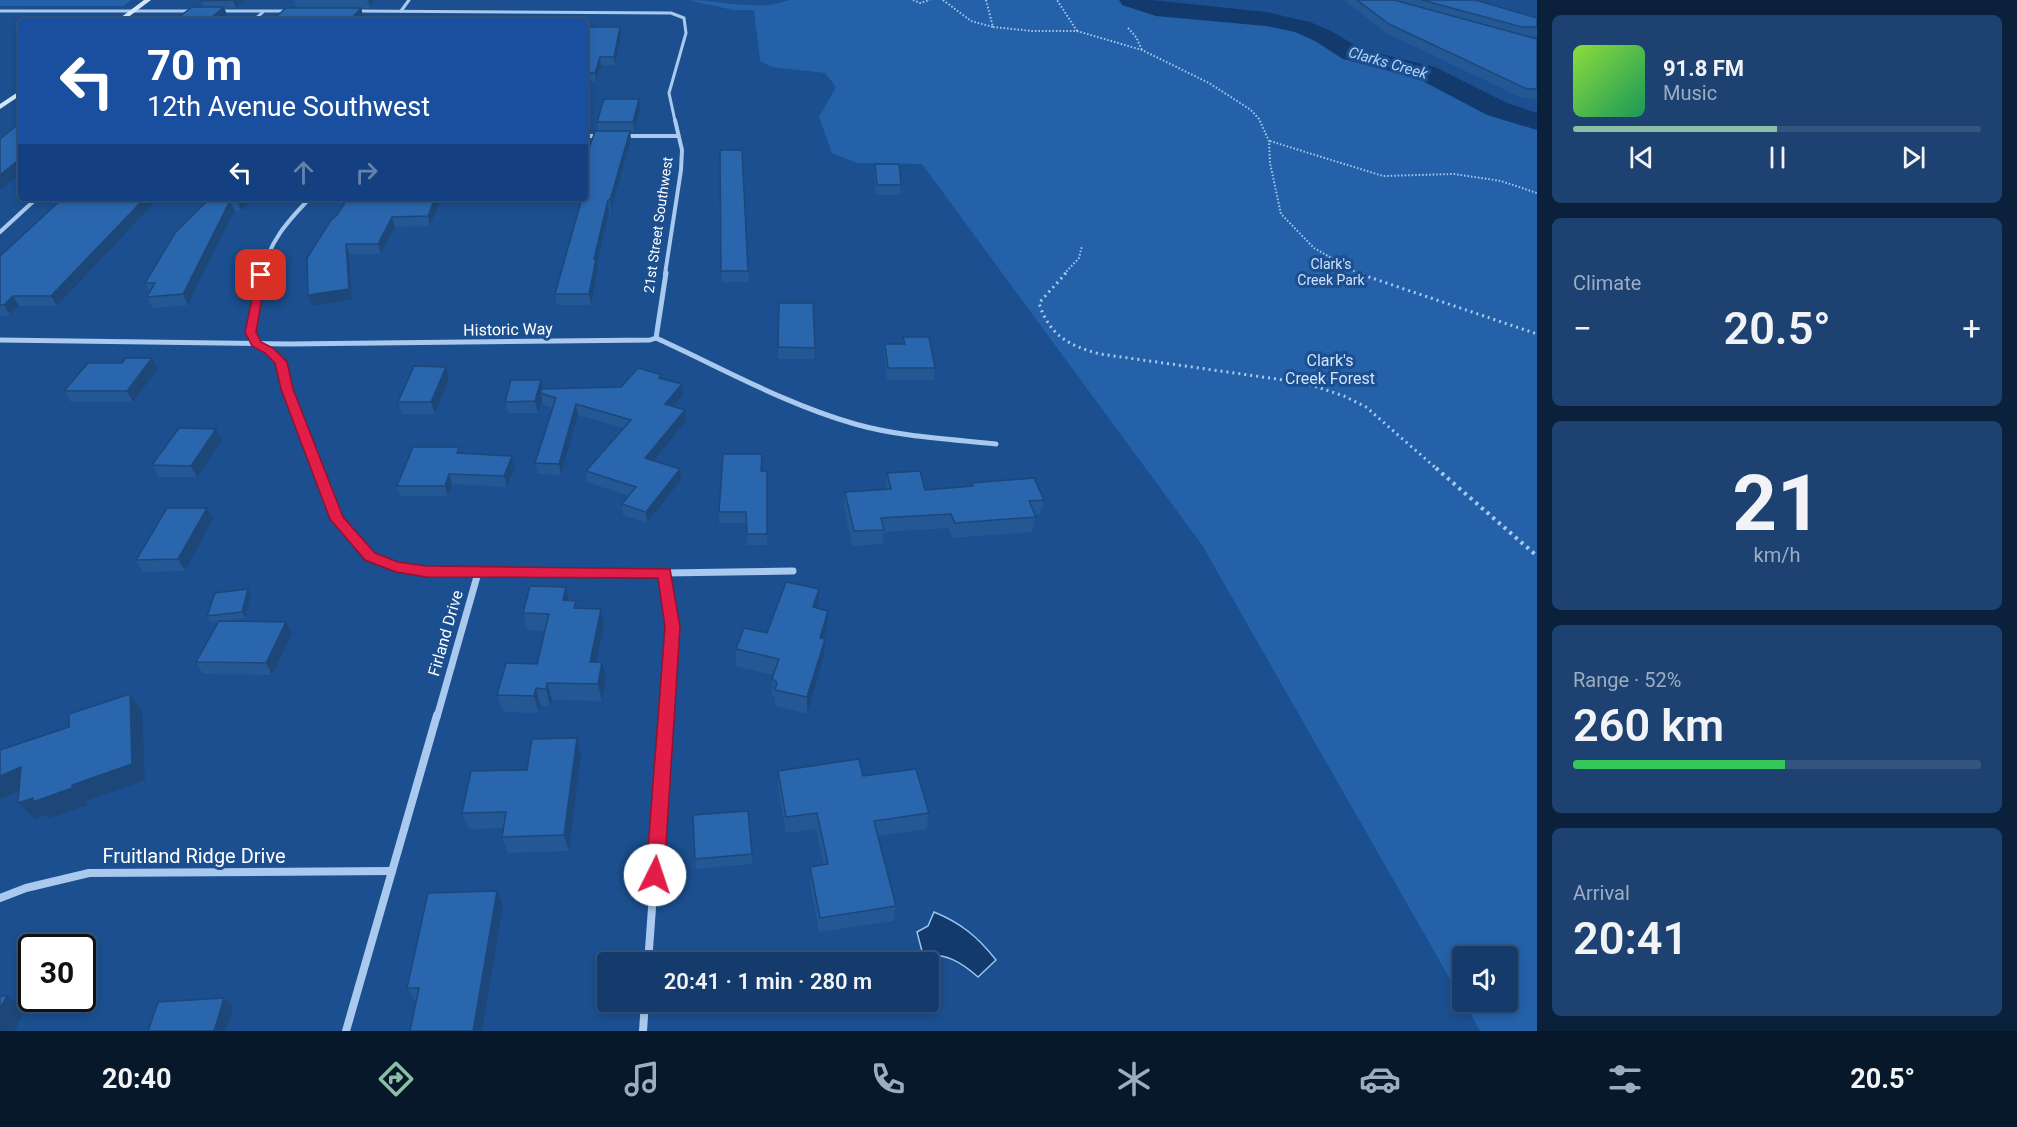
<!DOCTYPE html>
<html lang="en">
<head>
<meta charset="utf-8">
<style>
  :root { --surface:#143b6b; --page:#1d4271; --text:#f1f3f6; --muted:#9dadc1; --line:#33557e; --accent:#8abfa5 }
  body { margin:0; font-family:Roboto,sans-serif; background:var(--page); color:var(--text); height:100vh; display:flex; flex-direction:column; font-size:22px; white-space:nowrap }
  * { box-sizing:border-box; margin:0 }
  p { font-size:20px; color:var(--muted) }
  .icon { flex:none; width:33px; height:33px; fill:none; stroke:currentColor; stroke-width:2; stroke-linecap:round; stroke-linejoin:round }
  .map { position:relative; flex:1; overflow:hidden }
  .details { display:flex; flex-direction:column; gap:15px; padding:15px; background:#0b203b; width:480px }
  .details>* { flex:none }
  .banner { position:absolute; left:18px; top:18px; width:570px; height:183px; border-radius:6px; box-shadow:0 3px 9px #0003,0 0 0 2px var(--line); background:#1a4fa0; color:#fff; overflow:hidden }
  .controls { position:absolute; left:1452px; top:946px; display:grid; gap:12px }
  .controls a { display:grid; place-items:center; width:66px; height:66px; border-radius:6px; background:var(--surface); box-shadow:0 3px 9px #0003,0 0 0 2px var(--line); font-size:30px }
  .speed { position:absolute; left:18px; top:934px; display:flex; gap:12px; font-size:30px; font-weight:700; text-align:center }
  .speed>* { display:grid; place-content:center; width:78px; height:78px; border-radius:50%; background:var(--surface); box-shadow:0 3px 9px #0003,0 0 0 2px var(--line); line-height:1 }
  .speed .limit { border:3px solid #111; border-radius:9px; background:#fff; color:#111 }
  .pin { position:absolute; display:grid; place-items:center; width:51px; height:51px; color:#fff; margin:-26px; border-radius:12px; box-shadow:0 3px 9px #0006 }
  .me { position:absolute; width:66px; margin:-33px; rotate:4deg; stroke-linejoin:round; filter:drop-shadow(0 0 4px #0008) }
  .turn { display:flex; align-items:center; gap:21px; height:126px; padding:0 30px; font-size:27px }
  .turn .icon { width:78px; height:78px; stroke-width:2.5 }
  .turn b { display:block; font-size:42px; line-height:51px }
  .lanes { display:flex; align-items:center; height:57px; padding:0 30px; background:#0003; justify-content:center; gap:30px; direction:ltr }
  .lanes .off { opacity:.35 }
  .big { font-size:45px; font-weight:600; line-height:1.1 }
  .details .tile { flex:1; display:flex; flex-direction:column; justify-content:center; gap:9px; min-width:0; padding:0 21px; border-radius:9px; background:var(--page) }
  .details .dial { align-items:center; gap:0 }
  .dial b { font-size:78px; line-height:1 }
  .song { display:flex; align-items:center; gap:18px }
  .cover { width:72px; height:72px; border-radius:9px; background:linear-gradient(135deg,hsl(90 70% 55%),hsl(150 70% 35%)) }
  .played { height:6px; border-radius:3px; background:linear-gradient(90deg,var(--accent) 50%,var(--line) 50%) }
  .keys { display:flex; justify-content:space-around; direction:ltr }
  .heat { display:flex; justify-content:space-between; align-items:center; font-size:33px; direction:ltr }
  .charge { height:9px; border-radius:4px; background:linear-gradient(90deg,#34c759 52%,var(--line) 0) }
  .trip { position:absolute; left:597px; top:952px; width:342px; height:60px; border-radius:6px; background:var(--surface); box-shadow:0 3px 9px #0003,0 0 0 2px var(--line); font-weight:600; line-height:60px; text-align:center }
  .tab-bar { display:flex; height:96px; justify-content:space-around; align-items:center; background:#08182b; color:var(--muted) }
  .tab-bar .icon { width:42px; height:42px }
  .tab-bar .active { color:var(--accent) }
  .tab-bar b { font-size:27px; color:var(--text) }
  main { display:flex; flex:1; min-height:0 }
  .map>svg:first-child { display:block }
  .green { fill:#2461a8 }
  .water { fill:#123a6d; stroke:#9cc4f0; stroke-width:1.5 }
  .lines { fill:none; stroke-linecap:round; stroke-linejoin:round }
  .river { fill:#123a6d; fill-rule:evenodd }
  .path-far2 { stroke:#a9c9ee; stroke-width:2; stroke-dasharray:1.5 2; stroke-linecap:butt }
  .path-far1 { stroke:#a9c9ee; stroke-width:3; stroke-dasharray:2 4; stroke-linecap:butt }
  .path { stroke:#a9c9ee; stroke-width:4; stroke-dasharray:3 4.5; stroke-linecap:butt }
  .street-far4 { stroke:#a9c9ee; stroke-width:3 }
  .street-far3 { stroke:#a9c9ee; stroke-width:4 }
  .street-far2 { stroke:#a9c9ee; stroke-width:5 }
  .street-far1 { stroke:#a9c9ee; stroke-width:7 }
  .street { stroke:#a9c9ee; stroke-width:8 }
  .secondary { fill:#d6e6fa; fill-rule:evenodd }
  .wall { fill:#245895 }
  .shaded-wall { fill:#1d4779 }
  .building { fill:#2a66ad; stroke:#1d4779; stroke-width:1.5 }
  .route { fill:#e11d48; stroke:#92132f; stroke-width:1.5 }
  .labels { text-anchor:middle; stroke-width:6; stroke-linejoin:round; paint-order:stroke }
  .far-street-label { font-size:14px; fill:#fff; stroke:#1b4f8f }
  .far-park-label { font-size:14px; fill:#cfe3fa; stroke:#1b4f8f }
  .far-water-label { font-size:15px; font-style:italic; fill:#b5d3f5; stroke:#1b4f8f }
  .street-label { font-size:16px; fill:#fff; stroke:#1b4f8f }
  .park-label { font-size:16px; fill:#cfe3fa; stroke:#1b4f8f }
  .near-street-label { font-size:20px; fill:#fff; stroke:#1b4f8f }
</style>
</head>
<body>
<main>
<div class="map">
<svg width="1537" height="1031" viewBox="0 0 1537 1031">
  <rect width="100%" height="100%" fill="#1b4f8f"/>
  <g class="green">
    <path d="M0,0H131L123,6H0Z"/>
    <path d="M688,0C725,0 754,12 790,0H1124L1151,10L1285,26L1312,37L1344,57L1411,74L1441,84L1472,105L1506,116L1537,121V1031H1480L1464,1002H1508V957H1462V1000L1202,545L922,164L857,163L832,153L819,117L836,87L825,73L772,67L760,61L754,10H733Z"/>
  </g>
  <path class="water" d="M934,912C961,923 978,937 996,960L978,977C961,962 946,953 923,955L917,932L928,926Z"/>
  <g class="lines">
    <path class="river" d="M1119,0H1152L1266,12L1310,22L1331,31L1361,49L1435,67L1507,103L1537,113V130L1487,115L1417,78L1343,59L1315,41L1295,32L1266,26L1156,16L1122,5Z"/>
    <g class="path-far2">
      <path d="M913,0L920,3L930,0"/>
      <path d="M943,0L971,21L993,27"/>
      <path d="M986,0L993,27L1032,31H1077L1057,0"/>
      <path d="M1128,28L1136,37L1142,50"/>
      <path d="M1077,31L1142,50L1209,83L1251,110L1259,119L1269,141L1270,163L1281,214L1314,248L1359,274"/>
      <path d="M1270,141L1383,176L1454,174L1501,181L1537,193"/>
      <path d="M1064,274L1079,258L1082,246"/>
    </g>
    <g class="path-far1">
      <path d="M1066,273L1039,303C1049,335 1069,346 1100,354L1305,383L1344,396L1366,407L1437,469"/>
      <path d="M1357,273L1537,334"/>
    </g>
    <path class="path" d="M1436,468L1537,556"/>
    <g class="street-far4">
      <path d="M0,11H192"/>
      <path d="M217,11H288"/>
      <path d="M355,11L671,13L684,18L686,33L669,93L675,121"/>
      <path d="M401,11L409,0"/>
      <path d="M253,21L263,12"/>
    </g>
    <g class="street-far3">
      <path d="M585,136H600"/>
      <path d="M625,136H678"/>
      <path d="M0,232L37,198"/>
      <path d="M261,274C271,240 286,223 310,198"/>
      <path d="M665,274L681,170L682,150L675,120"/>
    </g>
    <g class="street-far2">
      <path d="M261,273L250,332L256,344L269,351L281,362L287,389L318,469"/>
      <path d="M656,338L666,273"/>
      <path d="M0,340L288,344L650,340L656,338C722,368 785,404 855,424C901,437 949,439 996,444"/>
    </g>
    <g class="street-far1">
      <path d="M317,468L337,520L370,556L396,567L426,571L665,573L793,571"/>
      <path d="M665,573L672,627L666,717"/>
      <path d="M437,717L478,573"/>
    </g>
    <g class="street">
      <path d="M0,898L26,888L89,873L392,871"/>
      <path d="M648,963L666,715"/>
      <path d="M346,1031L437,715"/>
      <path d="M643,1031L645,1002"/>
    </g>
    <g class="secondary">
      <path d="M144,0H151L123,21H116Z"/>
      <path d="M21,90V95L0,109V104Z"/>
    </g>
  </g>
  <g class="wall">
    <path d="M202,0H246L236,8H224L227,15L220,21H174L204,7L201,1Z"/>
    <path d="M294,0H375L370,8H361L363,16L358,21H271L296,8Z"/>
    <path d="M1344,0H1475L1537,18V36H1525L1537,39V99L1522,98L1386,33Z"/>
    <path d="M585,27L621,35L615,65H601L596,81H585Z"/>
    <path d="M640,109L634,132H630L631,140L611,211H609L597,264L598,269L591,305H557L555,294L582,198L598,131L597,122Z"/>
    <path d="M720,150L748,271L749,282H722Z"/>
    <path d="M875,164L901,185L900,195H876L874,174Z"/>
    <path d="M63,198H150L153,204L57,306H19L10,315L0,316V256Z"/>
    <path d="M210,198H253L241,211H235L188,305L153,308L147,297L150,292L145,283Z"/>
    <path d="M439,204L430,226L395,227L381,254H349L352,299L312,306L337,215Z"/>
    <path d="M779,303L815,348L814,359H778Z"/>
    <path d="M903,337L935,368L934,380H887L884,355L885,344H903Z"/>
    <path d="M152,358L158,369L133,402H71L64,391L122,363Z"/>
    <path d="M446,367L449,378L435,414H402L398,402Z"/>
    <path d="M663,379L682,384L683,395L673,406L686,421L653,461L681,480L647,523L623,515L622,504L629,496L587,482L586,471L624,428L578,415L561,475L538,474L535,463L553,408L543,405L542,398L538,413H508L505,402L543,389L621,387Z"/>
    <path d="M222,441L197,477H159L152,465Z"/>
    <path d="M460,453L512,456L515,466L507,487L452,484L448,496H400L397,486Z"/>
    <path d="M762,471H767V545H747L746,523H719V512Z"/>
    <path d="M887,473L925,490L971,487V483L1044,500L1040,514L1035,515L1036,517L1032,532L952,538L949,528L884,532L883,544L852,546L844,506L845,492L885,489Z"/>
    <path d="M213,519L185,571L143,572L136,560Z"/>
    <path d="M248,589L251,595L245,618L222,621L292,634L272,675L203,674L196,662L219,621L211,622L207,616Z"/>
    <path d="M569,600L577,608L601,609L604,626L597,662L606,679L602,701L552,700L550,706L540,705L539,713L503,712L497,695L537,664L545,631L527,630L523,613Z"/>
    <path d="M818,606L817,608L827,628L824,639V656L807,714L775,706V698L772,695V678L773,675L736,666V649Z"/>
    <path d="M581,755L569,851L508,853L502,837L504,828L469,829L462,813L527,770Z"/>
    <path d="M778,771L863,776L929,813L926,829L878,836L896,906L893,921L819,932L810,882V867L824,865L816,829L786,833L778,787Z"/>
    <path d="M752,854V864L696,869L695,859Z"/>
    <path d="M503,906L482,1031H410L416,1002L407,988Z"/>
  </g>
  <g class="shaded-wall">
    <path d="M234,0H246L236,8L233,1Z"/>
    <path d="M368,0H375L370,8Z"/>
    <path d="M224,7L227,15L220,21H207Z"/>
    <path d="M361,8L363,16L358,21H349Z"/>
    <path d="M620,27L621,35L615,65L614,57Z"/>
    <path d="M600,57L601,65L596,81L595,73Z"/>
    <path d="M639,99L640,109L634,132L633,122Z"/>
    <path d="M630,131L631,140L611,211L610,200Z"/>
    <path d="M21,158V173L0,190V175Z"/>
    <path d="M145,198H150L153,204L57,306L51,296Z"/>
    <path d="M240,198H253L241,211L237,201Z"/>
    <path d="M435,198H438L439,204L430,226L428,216Z"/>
    <path d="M608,200L609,211L597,264L598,269L591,305L589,294L594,259Z"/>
    <path d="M230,201L235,211L188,305L183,294Z"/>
    <path d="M392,217L395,227L381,254L378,244Z"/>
    <path d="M346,244L349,254L352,299L312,306L308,295Z"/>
    <path d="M13,296L19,306L10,315L4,305Z"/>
    <path d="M152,358L158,369L133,402L127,391Z"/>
    <path d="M446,367L449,378L435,414L431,402Z"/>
    <path d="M541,380L543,391L541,393L542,398L538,413L535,401Z"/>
    <path d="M682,384L683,395L666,415L665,404Z"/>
    <path d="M576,404L578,415L561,475L559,464Z"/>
    <path d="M685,410L686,421L646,470L645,458Z"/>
    <path d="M216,429L222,441L197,477L191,466Z"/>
    <path d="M512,456L515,466L507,487L504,476Z"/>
    <path d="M680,469L681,480L647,523L646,512Z"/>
    <path d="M449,474L452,484L448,496L445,486Z"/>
    <path d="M207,508L213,519L185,571L178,559Z"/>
    <path d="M566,587L569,604L563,600Z"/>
    <path d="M248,589L251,595L245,618L242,612Z"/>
    <path d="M819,589L818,606L812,625L813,607Z"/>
    <path d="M601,609L604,626L593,679L590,662Z"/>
    <path d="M828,611L827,628L819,655L820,638Z"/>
    <path d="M286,622L292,634L272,675L266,663Z"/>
    <path d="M825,639L824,656L807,714V697Z"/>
    <path d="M602,662L606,679L602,701L598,684Z"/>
    <path d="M547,683L552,700L550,706L546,689Z"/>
    <path d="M536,688L540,705L539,713L534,696Z"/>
    <path d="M130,694L142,711L145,780L87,801V805L49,818L46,815L35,819L18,803L72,785Z"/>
    <path d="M577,738L581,755L569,851L564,835Z"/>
    <path d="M21,767L36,784L0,799V776Z"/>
    <path d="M497,891L503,906L482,1031H473Z"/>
    <path d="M7,996L26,1010L14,1031H0V1008Z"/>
    <path d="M224,998L233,1007L226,1031H214Z"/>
  </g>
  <g class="building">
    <path d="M202,0H234L201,1Z"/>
    <path d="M1357,0H1394L1537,39V89H1527L1389,24Z"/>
    <path d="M1422,0H1475L1537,18V27H1522Z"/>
    <path d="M192,7H224L207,21H174Z"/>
    <path d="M286,8H361L349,21H271Z"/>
    <path d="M585,27H620L614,57H600L595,73H585Z"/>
    <path d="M604,99H639L633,122H597Z"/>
    <path d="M21,122V158L0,175V139Z"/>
    <path d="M595,131H630L610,200H608L594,259H596L589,294H555L582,198H585V161Z"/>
    <path d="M720,150H742L748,271H721Z"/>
    <path d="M875,164H899L901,185H877Z"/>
    <path d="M63,198H145L51,296H13L4,305H0V256Z"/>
    <path d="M210,198H240L237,201H230L183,294L147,297L155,283H145L175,233Z"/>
    <path d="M348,198H435L428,216L392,217L378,244H346L349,289L308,295L307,258L331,220L337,215Z"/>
    <path d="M779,303H813L815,348L778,347Z"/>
    <path d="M903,337H929L935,368H888L885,344H905Z"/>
    <path d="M126,358H152L127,391H64L88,363H122Z"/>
    <path d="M414,366L446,367L431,402H398Z"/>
    <path d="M638,368L662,375L659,378L682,384L665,404L685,410L645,458L680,469L646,512L622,504L636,487L586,471L631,420L576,404L559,464L535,463L556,398L541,393V389L621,387Z"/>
    <path d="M511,380H541L535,401L505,402Z"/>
    <path d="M179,428L216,429L191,466L152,465Z"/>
    <path d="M413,447H459L457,453L512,456L504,476L449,474L445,486H397Z"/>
    <path d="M723,454H762L761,471H767V534H747L746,512H719Z"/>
    <path d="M920,471L925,490L973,486L971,483L1034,478L1044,500L1029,501L1036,517L955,523L951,514L881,518L884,530L854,531L845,492L891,489L887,473Z"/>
    <path d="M167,508H207L178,559L136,560Z"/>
    <path d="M786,582L819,589L813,607L828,611L820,638L825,639L807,697L775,690L777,683L772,678L779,659L736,649L744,628L767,633Z"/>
    <path d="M530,586L566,587L563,600L576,601L574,608L601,609L590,662H602L598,684L547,683L546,689L536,688L534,696L497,695L506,663L537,664L549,614L523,613Z"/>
    <path d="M248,589L242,612L207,616L215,593Z"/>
    <path d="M219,621L286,622L266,663L196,662Z"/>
    <path d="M130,694L132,764L72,785V788L33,802V798L18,803L21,767L0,776V750L69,727V714Z"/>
    <path d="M577,738L564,835L502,837L506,812L462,813L471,771L527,770L532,739Z"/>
    <path d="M859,759L863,776L916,769L929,813L874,821L896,906L820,918L810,867L828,864L817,813L786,817L778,771Z"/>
    <path d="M748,811L752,854L695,859L693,815Z"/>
    <path d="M497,891L473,1031H410L419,988H407L428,893Z"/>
    <path d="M0,996H7L0,1008Z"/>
    <path d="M224,998L214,1031H148L158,1002Z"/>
  </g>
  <path class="route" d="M258,272L266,275L256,332L261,342L273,348L287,362L293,389L343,517L375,553L398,562L426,566L670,569L680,627L664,875L662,881L655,884L648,881L646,875L665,627L658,578L426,577L396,572L365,560L330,519L281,389L275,363L265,353L252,346L245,332Z"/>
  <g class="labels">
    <g class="far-street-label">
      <text transform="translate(658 225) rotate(-82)" y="5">21st Street Southwest</text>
    </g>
    <g class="far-park-label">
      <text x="1331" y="269">Clark's<tspan x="1331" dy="16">Creek Park</tspan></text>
    </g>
    <g class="far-water-label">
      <text transform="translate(1388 63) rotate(16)" y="5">Clarks Creek</text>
    </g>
    <g class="street-label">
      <text transform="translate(508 329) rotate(-1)" y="6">Historic Way</text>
      <text transform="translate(445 633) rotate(-74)" y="6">Firland Drive</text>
    </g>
    <g class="park-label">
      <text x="1330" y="366">Clark's<tspan x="1330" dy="18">Creek Forest</tspan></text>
    </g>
    <g class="near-street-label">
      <text x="194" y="863">Fruitland Ridge Drive</text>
    </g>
  </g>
</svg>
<div class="controls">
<a><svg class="icon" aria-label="sound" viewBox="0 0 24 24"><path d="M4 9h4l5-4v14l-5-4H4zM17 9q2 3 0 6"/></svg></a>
</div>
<div class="speed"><div class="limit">30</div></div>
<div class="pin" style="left:261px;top:275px;background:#d93025"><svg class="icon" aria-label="arrive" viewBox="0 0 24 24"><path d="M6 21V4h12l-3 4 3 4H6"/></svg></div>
<svg class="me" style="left:655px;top:875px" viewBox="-20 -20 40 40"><circle r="19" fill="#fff"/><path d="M0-13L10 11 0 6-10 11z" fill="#e11d48"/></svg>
<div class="trip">20:41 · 1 min · 280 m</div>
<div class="banner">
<div class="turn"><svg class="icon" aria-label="left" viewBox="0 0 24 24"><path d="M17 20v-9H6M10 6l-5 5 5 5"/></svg><div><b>70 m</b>12th Avenue Southwest</div></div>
<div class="lanes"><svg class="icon" aria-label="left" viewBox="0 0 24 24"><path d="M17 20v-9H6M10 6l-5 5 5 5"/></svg><svg class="icon off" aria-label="ahead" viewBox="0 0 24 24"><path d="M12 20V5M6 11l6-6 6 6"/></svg><svg class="icon off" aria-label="right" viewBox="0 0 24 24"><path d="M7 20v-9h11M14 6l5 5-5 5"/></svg></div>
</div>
</div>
<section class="details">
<div class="tile">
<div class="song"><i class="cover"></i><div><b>91.8 FM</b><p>Music</p></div></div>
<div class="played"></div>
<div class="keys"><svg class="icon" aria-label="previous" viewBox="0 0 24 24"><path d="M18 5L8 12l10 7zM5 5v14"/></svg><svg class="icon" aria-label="pause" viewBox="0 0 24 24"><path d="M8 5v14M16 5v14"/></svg><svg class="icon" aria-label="next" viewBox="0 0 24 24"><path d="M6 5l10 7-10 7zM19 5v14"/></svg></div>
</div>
<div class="tile"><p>Climate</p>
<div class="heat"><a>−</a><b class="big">20.5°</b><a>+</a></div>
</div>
<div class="tile dial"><b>21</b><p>km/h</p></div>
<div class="tile"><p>Range · 52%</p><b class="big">260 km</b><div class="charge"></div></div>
<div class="tile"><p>Arrival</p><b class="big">20:41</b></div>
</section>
</main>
<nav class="tab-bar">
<b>20:40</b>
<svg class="icon active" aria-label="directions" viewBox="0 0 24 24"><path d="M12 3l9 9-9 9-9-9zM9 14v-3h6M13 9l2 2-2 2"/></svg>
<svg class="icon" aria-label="music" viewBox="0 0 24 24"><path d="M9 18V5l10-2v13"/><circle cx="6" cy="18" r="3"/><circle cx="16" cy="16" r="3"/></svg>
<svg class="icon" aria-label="phone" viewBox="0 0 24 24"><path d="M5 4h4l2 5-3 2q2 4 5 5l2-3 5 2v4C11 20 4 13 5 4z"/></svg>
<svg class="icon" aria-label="climate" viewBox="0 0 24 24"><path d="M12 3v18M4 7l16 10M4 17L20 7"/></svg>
<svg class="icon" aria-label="car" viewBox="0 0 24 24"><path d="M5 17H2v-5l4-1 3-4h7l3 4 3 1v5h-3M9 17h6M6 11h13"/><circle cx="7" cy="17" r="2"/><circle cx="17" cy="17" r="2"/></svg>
<svg class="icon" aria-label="filters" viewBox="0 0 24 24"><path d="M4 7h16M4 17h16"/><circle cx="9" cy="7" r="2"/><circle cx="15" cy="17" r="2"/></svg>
<b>20.5°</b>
</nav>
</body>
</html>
